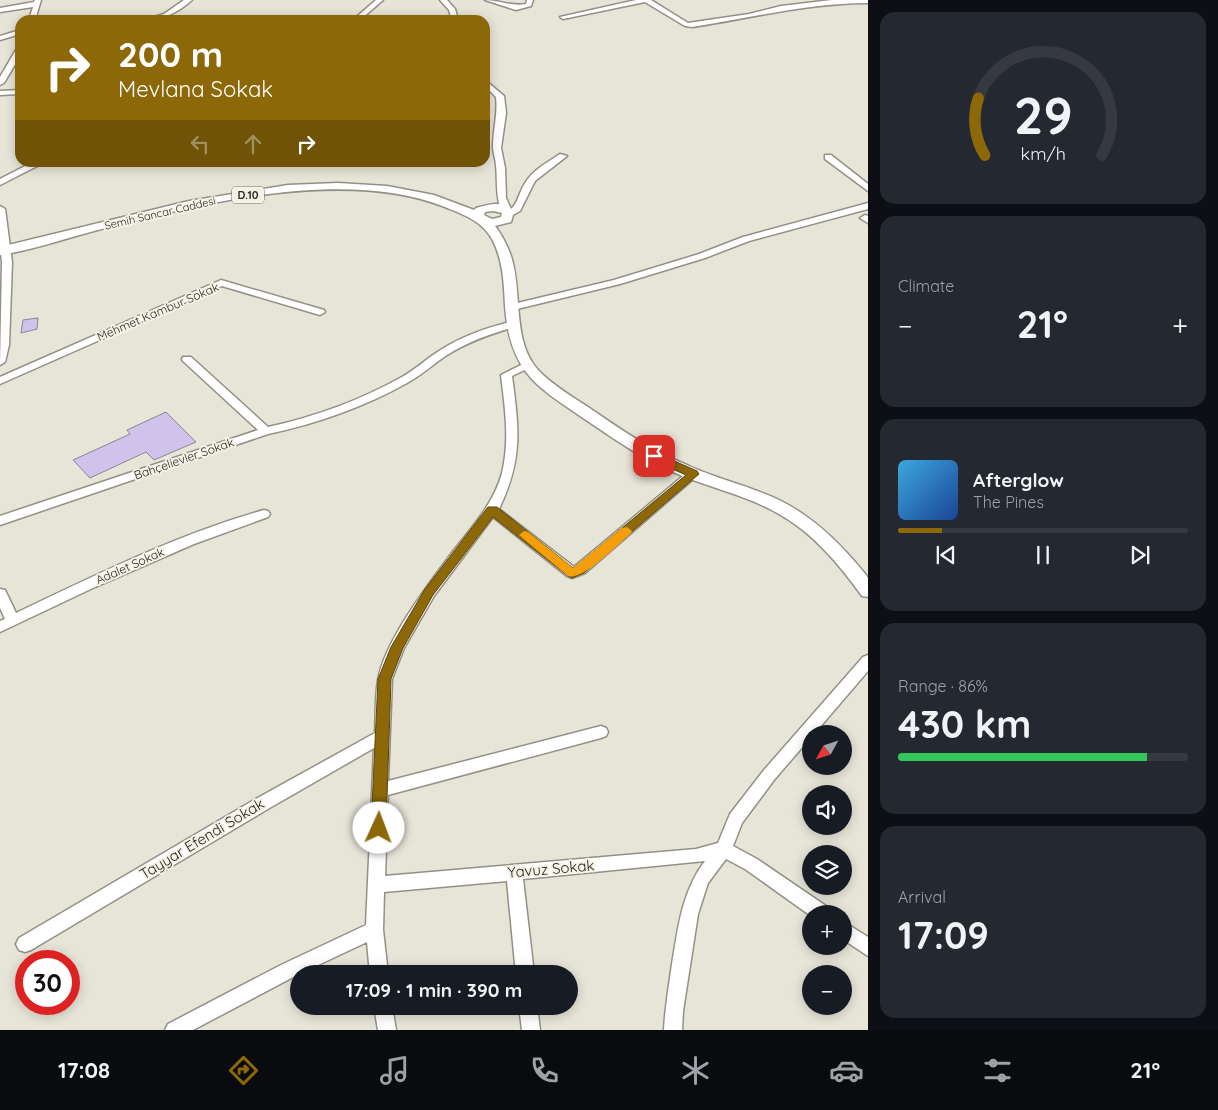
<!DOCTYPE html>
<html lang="en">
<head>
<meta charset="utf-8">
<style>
  :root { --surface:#171b24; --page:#242831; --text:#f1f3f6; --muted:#9ea1a6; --line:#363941; --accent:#8c6809 }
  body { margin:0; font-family:Quicksand,sans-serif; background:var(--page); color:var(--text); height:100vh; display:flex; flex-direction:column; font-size:19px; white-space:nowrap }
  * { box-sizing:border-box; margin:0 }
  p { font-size:16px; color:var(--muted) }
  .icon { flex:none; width:28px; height:28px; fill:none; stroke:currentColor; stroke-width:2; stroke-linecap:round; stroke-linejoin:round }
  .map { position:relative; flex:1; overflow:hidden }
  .drawer { display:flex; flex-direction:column; gap:12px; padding:12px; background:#0d0f14; width:350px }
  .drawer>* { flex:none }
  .top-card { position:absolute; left:15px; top:15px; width:475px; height:152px; border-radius:15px; box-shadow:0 2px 12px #0003; background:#8c6809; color:#fff; overflow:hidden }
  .needle { width:32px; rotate:230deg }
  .fabs { position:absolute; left:802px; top:725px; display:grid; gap:10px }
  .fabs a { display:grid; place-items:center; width:50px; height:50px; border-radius:50%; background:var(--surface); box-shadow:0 2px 12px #0003; font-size:25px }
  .speed { position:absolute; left:15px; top:950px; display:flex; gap:10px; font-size:25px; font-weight:700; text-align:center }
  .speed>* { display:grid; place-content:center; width:65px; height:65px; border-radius:50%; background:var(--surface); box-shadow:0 2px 12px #0003; line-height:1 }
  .speed .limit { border:8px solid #d22; background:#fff; color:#111 }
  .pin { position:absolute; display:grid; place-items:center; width:42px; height:42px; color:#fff; margin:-21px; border-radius:10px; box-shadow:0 2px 8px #0006 }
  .me { position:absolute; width:55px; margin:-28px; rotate:2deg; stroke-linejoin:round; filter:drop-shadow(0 0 4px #0008) }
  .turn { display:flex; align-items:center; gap:18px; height:105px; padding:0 20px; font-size:22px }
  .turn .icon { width:65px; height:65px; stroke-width:2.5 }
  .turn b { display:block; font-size:35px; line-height:42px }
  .lanes { display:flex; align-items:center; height:48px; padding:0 20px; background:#0003; justify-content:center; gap:25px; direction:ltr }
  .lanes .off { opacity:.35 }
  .big { font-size:38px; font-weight:800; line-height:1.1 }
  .drawer .card { flex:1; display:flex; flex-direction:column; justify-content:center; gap:8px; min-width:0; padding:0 18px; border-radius:15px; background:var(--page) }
  .drawer .dial { align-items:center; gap:0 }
  .dial svg { height:130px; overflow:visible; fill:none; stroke:var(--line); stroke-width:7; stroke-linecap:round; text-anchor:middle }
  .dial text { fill:var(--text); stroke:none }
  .song { display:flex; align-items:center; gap:15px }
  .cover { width:60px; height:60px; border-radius:8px; background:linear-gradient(135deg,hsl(200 70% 55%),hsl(220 70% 35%)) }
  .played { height:5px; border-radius:2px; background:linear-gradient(90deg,var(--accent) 15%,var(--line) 15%) }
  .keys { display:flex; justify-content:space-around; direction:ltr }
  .heat { display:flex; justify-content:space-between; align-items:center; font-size:28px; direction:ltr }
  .charge { height:8px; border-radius:4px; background:linear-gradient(90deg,#34c759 86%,var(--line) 0) }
  .trip { position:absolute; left:290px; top:965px; width:288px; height:50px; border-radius:25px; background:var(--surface); box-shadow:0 2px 12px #0003; font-weight:800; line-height:50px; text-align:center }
  .menu { display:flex; height:80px; justify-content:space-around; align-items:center; background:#090b0e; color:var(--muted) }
  .menu .icon { width:35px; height:35px }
  .menu .selected { color:var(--accent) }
  .menu b { font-size:22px; color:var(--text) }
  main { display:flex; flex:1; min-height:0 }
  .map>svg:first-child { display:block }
  .building { fill:#cfc2eb; stroke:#8b8792 }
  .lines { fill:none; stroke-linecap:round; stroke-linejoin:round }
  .minor-casing { stroke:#939085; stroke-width:3 }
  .major-casing { stroke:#939085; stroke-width:3 }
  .minor { fill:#fff; fill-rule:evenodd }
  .major { fill:#fff; fill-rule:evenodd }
  .route { fill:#8c6809; stroke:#5b4406 }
  .slow { fill:#f59e0b }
  .labels { text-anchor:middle; stroke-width:4; stroke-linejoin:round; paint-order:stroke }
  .shield { fill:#f5f2e5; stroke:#67655f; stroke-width:1 }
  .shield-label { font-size:11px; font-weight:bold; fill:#2a2925 }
  .far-street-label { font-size:11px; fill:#2a2925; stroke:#f5f2e5 }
  .street-label { font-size:12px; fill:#2a2925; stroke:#f5f2e5 }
  .near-street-label { font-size:15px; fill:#2a2925; stroke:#f5f2e5 }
</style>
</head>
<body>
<main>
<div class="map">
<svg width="868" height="1030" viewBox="0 0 868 1030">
  <rect width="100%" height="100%" fill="#e7e4d8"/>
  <g class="building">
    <path d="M38,318L37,329L21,333L23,320Z"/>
    <path d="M166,412L196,442L154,460L146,452L90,478L73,460L130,434L127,430Z"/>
  </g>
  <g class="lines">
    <defs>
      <g id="minor">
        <path d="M35,0H41L35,20H29L33,7L0,12V8L34,2Z"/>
        <path d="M184,0H192C178,13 162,20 143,20L164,14Z"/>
        <path d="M376,0H383L360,20H353Z"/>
        <path d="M440,0H447L455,9L458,20H452L449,10Z"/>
        <path d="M485,0C499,0 512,7 526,4L527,0H533L531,6L516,10Z"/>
        <path d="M636,0H651L688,23L749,14L781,6L832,0H868V3C808,3 751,18 692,27L685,26L645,2L563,19L560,17Z"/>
        <path d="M20,30V34L0,40V36Z"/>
        <path d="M17,48H20V56L4,83L0,85V77Z"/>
        <path d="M485,80L504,96L506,113L501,148L505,168L506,198L511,209C518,203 519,193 524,185C532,170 547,163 560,154L567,156L535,181L520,211L509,217C494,211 498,180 496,166C496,160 493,153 493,147C493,129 498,115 496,97L485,86Z"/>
        <path d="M20,90V94L0,95V91Z"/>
        <path d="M825,155H831L868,184V191L825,159Z"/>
        <path d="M33,162H45L0,185V179Z"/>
        <path d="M868,203V209L749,241L705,258L620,284L513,310L508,307L509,305L614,280L699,254L743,237Z"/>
        <path d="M0,206L5,209L12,262L9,345L5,362L0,365L2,262L0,245Z"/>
        <path d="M865,215L868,216V223L860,218Z"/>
        <path d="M221,280L324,310L325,312L320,315L222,286L0,384V377Z"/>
        <path d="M514,321L518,322L519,324L518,326C493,333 469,341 447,355C433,364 422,375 407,383C364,407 316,424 268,434L0,525V516L258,430L183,361L182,359L183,357H191L268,427C314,417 361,400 402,377C415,370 426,359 439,351C462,336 488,327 514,321Z"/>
        <path d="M527,362L532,365L531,367L512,376C519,429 523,459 499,509L574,567L689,471L693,470L699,474L585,573L572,578L567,576L493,517L434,596L404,648L392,679L388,781L601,726L606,728L608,732L606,736L601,738L388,795L385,876L696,849L718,843L730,814L764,770L863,657L868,655V671L814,734H811V737L774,780L742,823L733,846L757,859L829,908L831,914H811V916L745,869L726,859L708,883L698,914L683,1011L682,1030H664C665,1008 669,986 672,964C678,928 682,891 705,861L523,879L534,974H516L507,881L384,892L383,930L388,974H370L367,942L299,974L193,1030H165L168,1024L281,965L366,925L374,748L266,810L31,950L25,952L19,950L16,944L19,938L254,800L375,733C376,716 375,697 378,680C385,640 430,582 454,550C473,526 494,503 502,473C510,440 505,408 501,375Z"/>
        <path d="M264,510L268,511L270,514L268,517L194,544L95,587L0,632V621L5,619L0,608V589L5,590L16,613C96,575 178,534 264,510Z"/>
        <path d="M844,922L868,937V956L844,940Z"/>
        <path d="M374,1006H392L396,1030H378Z"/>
        <path d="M519,1006H537L540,1030H522Z"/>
      </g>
      <path id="major" d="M338,183L387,186L434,195L474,210L476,208C490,204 503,200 514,212L511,222L495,226C502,235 507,245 511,256C523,292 511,342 539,371C554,386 571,396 588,407C620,429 652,451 689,466C718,479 749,486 777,499C813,516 841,544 866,575L868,578V597L862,596C839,564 813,533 779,514C748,496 712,488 680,475C648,462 620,443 592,424C540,388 510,376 505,306C504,284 503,259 492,239C481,220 464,215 445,207C343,167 200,204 98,230C66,238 34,250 0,255V247L189,201L288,185ZM493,211L502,213L501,217L492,219L484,215L485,212Z"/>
    </defs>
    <use href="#minor" class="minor-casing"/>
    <use href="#major" class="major-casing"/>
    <use href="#minor" class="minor"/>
    <use href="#major" class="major"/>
  </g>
  <path class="route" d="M654,452L697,471L699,474L584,573L572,578L568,576L493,517L433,595L403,648L391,679L386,828L384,832L379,834L374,832L371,828L378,679L391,647L425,589L488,507H497L573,568L575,567L686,475L650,459L648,456L650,453Z"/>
  <path class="slow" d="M627,527L632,531L631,533C618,544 583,581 568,576L519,535L524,531L528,532L573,568L622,528Z"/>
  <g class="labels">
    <rect class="shield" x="232" y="186.5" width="32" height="17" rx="4"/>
    <g class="shield-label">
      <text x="248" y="199">D.10</text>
    </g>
    <g class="far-street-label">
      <text transform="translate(160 213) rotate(-13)" y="4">Semih Sancar Caddesi</text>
    </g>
    <g class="street-label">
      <text transform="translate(158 312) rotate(-23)" y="4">Mehmet Kambur Sokak</text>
      <text transform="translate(184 459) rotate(-19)" y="4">Bahçelievler Sokak</text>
      <text transform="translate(130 566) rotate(-24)" y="4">Adalet Sokak</text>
    </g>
    <g class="near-street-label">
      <text transform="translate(202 839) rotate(-31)" y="5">Tayyar Efendi Sokak</text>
      <text transform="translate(551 869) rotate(-5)" y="5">Yavuz Sokak</text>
    </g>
  </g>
</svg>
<div class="fabs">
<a><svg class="needle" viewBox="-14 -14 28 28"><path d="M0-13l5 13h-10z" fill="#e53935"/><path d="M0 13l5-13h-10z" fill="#9ea1a6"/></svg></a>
<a><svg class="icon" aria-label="sound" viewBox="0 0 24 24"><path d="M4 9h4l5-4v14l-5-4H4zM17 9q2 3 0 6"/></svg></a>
<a><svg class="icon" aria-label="layers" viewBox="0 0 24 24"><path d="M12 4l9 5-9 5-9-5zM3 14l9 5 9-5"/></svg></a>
<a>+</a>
<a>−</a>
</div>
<div class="speed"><div class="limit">30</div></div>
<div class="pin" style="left:654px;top:456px;background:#d93025"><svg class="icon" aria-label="arrive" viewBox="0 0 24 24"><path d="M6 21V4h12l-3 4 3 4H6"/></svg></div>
<svg class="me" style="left:379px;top:828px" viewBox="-20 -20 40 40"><circle r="19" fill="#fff"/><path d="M0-13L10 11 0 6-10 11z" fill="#8c6809"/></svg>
<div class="trip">17:09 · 1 min · 390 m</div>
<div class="top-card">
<div class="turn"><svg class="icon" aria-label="right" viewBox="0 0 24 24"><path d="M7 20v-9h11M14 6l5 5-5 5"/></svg><div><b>200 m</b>Mevlana Sokak</div></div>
<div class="lanes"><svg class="icon off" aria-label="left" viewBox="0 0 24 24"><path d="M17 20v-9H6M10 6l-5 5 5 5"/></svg><svg class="icon off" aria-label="ahead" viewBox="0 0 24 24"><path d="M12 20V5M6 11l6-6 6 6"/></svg><svg class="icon" aria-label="right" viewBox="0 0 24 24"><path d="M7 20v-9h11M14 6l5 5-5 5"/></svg></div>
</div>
</div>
<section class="drawer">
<div class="card dial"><svg viewBox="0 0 100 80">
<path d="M14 69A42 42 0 1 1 86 69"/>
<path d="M14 69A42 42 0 0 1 10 34" stroke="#8c6809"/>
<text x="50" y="56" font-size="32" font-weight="700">29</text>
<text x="50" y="72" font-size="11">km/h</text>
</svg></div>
<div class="card"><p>Climate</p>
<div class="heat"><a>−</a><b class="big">21°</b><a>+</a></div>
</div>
<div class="card">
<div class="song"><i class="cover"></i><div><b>Afterglow</b><p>The Pines</p></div></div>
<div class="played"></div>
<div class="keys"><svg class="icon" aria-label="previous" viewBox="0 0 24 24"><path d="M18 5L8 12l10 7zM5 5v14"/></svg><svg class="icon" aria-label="pause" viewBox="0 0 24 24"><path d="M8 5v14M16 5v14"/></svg><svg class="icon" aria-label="next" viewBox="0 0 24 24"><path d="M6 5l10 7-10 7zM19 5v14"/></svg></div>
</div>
<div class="card"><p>Range · 86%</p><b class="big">430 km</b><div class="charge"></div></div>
<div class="card"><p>Arrival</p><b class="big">17:09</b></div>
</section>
</main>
<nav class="menu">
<b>17:08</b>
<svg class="icon selected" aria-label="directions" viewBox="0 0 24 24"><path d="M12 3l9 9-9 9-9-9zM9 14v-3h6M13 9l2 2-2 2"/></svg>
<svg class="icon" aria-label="music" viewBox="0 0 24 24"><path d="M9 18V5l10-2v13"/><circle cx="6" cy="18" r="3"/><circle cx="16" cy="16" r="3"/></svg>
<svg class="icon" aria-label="phone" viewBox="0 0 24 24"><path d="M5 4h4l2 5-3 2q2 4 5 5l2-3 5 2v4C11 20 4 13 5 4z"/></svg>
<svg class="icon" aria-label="climate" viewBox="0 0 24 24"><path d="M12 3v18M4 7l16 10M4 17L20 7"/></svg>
<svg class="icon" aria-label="car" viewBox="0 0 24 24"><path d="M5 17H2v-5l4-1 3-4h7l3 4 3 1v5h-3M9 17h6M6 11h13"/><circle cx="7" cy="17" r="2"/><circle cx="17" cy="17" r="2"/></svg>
<svg class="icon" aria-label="filters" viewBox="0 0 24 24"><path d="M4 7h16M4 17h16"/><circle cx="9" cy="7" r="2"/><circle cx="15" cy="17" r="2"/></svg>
<b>21°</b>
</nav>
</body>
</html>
